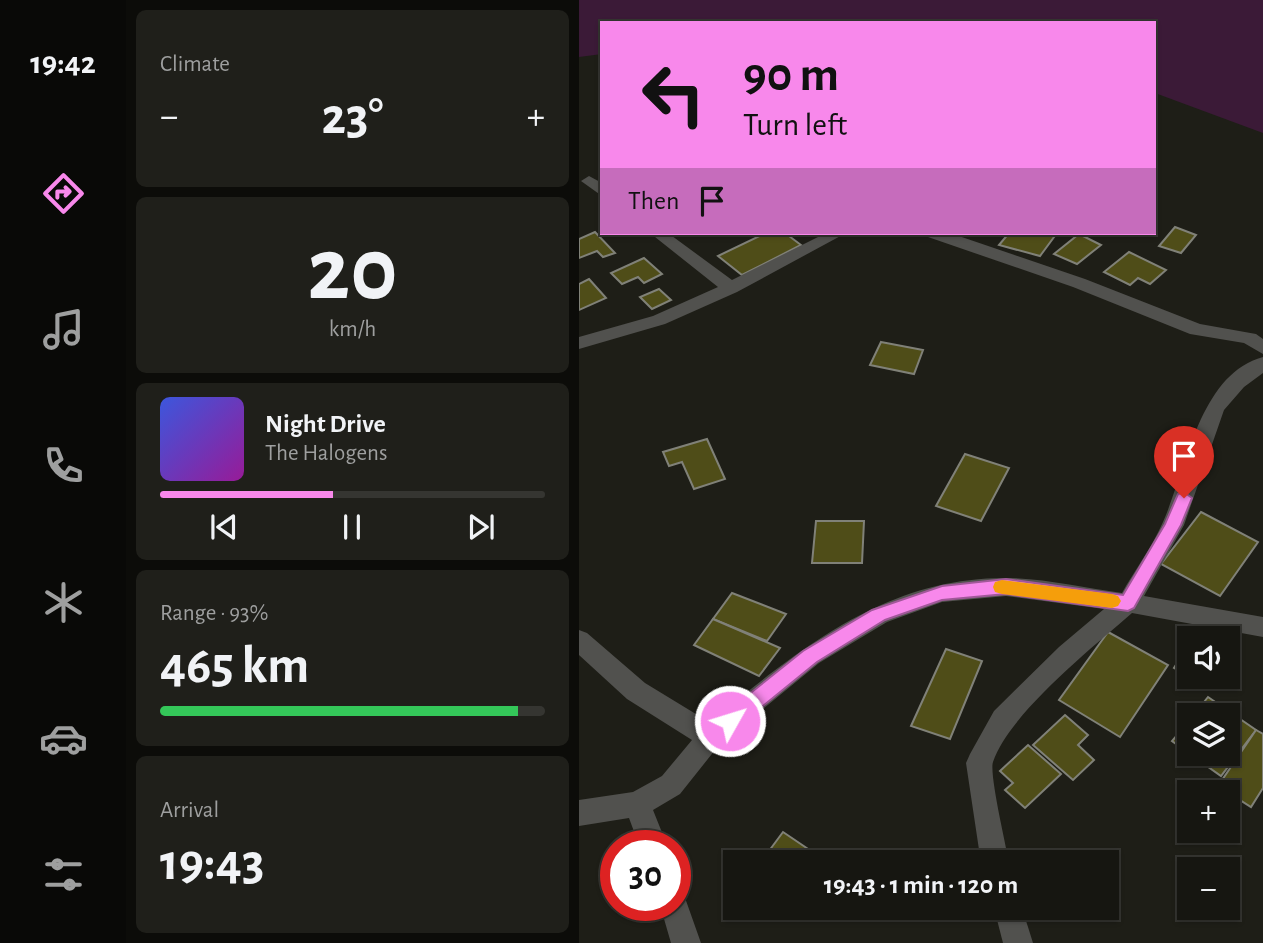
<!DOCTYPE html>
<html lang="en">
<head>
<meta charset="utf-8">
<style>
  :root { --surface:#161611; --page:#1f1f1a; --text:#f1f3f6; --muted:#9e9f9f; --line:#353531; --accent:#f888eb }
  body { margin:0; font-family:"Alegreya Sans",sans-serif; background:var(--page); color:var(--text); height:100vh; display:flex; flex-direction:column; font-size:26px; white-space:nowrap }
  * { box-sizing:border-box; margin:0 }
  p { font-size:23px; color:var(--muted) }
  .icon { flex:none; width:38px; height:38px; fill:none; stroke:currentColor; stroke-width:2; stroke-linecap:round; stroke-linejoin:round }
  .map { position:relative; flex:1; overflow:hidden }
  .drawer { display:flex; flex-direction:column; gap:10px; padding:10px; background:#0c0c09; width:453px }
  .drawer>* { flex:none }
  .hud { position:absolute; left:21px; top:21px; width:556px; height:214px; border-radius:0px; box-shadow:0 2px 5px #0004,0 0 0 2px var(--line); background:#f888eb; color:#111; overflow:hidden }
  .buttons { position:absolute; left:598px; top:626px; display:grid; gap:14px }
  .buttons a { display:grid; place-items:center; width:63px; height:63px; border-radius:0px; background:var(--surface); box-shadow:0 2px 5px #0004,0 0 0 2px var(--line); font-size:35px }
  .speed { position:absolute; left:21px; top:830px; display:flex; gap:14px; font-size:35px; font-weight:700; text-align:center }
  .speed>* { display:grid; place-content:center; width:91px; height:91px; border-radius:50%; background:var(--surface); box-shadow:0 2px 5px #0004,0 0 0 2px var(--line); line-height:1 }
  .speed .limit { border:10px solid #d22; background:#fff; color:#111 }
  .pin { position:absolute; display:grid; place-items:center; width:60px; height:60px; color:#fff; margin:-72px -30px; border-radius:50% 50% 50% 0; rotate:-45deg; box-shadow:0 0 7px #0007 }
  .pin .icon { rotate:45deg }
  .me { position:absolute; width:77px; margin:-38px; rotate:51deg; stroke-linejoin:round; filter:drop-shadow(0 0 5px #0008) }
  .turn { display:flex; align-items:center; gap:24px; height:147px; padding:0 28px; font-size:32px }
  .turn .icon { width:91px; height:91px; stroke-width:2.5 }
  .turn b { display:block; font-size:49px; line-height:60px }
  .then { display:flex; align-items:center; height:66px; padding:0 28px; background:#0003; gap:14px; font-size:26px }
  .big { font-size:52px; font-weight:600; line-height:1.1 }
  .drawer .card { flex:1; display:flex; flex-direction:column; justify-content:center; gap:10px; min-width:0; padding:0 24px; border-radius:10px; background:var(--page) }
  .drawer .dial { align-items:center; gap:0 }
  .dial b { font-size:91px; line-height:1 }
  .song { display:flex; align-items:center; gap:21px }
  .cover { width:84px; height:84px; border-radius:10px; background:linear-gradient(135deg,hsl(230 70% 55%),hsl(300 70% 35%)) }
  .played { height:7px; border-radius:4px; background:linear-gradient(90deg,var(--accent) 45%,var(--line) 45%) }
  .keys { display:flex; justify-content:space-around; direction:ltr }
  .heat { display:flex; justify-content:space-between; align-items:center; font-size:38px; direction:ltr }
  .charge { height:10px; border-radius:5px; background:linear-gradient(90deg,#34c759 93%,var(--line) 0) }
  .trip { position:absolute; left:144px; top:850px; width:396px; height:70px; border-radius:0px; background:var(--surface); box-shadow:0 2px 5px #0004,0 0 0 2px var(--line); font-weight:600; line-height:70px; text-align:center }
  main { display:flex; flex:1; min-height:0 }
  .menu { display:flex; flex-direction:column; width:126px; justify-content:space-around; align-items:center; background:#090907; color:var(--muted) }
  .menu .icon { width:49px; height:49px }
  .menu .current { color:var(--accent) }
  .menu b { font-size:32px; color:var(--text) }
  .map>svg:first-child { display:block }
  .green { fill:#3b1a37 }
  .building { fill:#4f4d18; stroke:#808178; stroke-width:2 }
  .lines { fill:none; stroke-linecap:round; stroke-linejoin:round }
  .street { fill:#51514e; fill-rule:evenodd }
  .route { fill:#f888eb; stroke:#a15899; stroke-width:2 }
  .slow { fill:#f59e0b }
</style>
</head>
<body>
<main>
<nav class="menu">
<b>19:42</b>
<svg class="icon current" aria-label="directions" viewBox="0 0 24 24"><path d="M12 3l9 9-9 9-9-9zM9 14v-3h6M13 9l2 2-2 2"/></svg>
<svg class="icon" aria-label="music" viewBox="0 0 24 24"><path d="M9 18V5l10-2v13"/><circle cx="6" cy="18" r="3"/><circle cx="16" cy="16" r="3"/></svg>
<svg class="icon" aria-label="phone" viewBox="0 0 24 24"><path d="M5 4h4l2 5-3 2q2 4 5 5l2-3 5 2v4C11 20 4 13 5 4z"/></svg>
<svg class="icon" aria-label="climate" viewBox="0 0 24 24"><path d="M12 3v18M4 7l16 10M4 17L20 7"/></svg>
<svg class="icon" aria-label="car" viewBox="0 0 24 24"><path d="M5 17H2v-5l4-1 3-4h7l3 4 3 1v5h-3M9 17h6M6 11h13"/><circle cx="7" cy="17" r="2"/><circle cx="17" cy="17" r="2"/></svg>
<svg class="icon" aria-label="filters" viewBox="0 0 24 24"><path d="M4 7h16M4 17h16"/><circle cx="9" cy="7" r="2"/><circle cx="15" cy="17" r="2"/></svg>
</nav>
<section class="drawer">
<div class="card"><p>Climate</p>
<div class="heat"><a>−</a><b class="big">23°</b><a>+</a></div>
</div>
<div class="card dial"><b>20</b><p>km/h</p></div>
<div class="card">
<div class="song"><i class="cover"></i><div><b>Night Drive</b><p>The Halogens</p></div></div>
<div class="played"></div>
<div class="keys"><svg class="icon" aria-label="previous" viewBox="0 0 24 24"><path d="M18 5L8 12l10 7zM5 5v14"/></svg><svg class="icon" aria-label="pause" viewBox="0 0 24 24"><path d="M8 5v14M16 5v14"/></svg><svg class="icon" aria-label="next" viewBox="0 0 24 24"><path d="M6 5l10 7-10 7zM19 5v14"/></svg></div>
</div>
<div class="card"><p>Range · 93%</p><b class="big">465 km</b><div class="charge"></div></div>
<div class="card"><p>Arrival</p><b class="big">19:43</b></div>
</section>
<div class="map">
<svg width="684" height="943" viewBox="0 0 684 943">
  <rect width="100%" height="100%" fill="#1e1e17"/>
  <path class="green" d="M0,0H684V133L576,93V23H23V54L0,57Z"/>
  <g class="building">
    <path d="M596,227L617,235L602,253L580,246Z"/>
    <path d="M16,232L36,253L24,257L18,251L0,258V239Z"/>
    <path d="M187,233H206L222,245L163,275L139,256Z"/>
    <path d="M430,233H478L461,256L420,245Z"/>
    <path d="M500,234L522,245L498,264L475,254Z"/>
    <path d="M550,252L587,270L571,284L559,278L551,285L525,272Z"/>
    <path d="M65,258L83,274L65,283L59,277L43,284L32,273Z"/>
    <path d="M10,279L27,298L0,310V284Z"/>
    <path d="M80,289L92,300L73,309L61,297Z"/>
    <path d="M302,342L344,350L335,374L291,365Z"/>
    <path d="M128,439L146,479L115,489L103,462L90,466L84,452Z"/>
    <path d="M386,454L430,468L402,521L357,506Z"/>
    <path d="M622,512L679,542L641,596L582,564Z"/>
    <path d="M237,521H285L283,563H233Z"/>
    <path d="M153,593L207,614L188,641L134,619Z"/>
    <path d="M134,619L201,648L180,676L115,645Z"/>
    <path d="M529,632L589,665L541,737L480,700Z"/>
    <path d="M611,643V677L595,668Z"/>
    <path d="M367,649L403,661L371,739L332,726Z"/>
    <path d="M629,697L677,730L642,776L611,754H649V716H614Z"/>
    <path d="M486,715L509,735L499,745L515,760L494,780L454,745Z"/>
    <path d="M611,720V754L593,741Z"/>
    <path d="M677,730L684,734V788L672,807L639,786Z"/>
    <path d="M449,745L482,774L446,808L426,790L434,783L421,771Z"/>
    <path d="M204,832L232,851L223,863H181Z"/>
  </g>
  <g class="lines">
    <g class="street">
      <path d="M10,176L23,183V196L2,181Z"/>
      <path d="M71,233H89L153,280L247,233H267L158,292L86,324L0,349V337L74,316L139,287Z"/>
      <path d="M347,233H371L506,279L621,324L677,334L684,339V354L665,343L611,334L494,287L349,237Z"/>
      <path d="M684,357V373L665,387L645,410L605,525L565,596L684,617V637L553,613C514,647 430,714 414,762C410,774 427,845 430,863H402L387,763L391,754L415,711L480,647L525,609L427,596L363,602L308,622L240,663L140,745L101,794L74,810L88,845H60L50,818L0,826V800L54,792L83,776L113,740L48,699L0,655V630L8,633L66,683L130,722C220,651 304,578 426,578C464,578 505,588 543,593C556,570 573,547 584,522C607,471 620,374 684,357Z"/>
      <path d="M96,891L105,895L122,943H92L81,905H96Z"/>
      <path d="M415,908H443L454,943H424Z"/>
    </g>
  </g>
  <path class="route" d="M605,492L613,498L602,525L555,608L549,611L427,594L363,600L306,620L238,662L158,727L151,730L144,727L142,721L144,715L224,651L293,610L363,586L427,579L544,595L586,524L599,494Z"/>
  <path class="slow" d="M423,580L533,594L539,596L542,601L539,606L533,608L423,594L416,592L414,587L416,582Z"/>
</svg>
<div class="buttons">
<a><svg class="icon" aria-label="sound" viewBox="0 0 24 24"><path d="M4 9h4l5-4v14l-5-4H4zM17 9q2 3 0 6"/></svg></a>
<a><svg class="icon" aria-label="layers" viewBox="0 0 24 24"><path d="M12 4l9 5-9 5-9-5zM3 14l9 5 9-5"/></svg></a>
<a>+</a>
<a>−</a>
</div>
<div class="speed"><div class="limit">30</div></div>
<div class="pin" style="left:605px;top:498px;background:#d93025"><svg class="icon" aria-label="arrive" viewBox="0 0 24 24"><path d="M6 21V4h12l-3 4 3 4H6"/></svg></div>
<svg class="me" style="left:151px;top:721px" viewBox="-20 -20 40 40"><circle r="17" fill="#f888eb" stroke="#fff" stroke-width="3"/><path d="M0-11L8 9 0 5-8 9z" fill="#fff"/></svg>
<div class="trip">19:43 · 1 min · 120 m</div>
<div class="hud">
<div class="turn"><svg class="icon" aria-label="left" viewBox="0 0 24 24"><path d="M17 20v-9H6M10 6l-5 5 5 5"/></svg><div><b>90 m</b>Turn left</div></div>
<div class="then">Then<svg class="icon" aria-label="arrive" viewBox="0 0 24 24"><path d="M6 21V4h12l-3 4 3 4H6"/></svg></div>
</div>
</div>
</main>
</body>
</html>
